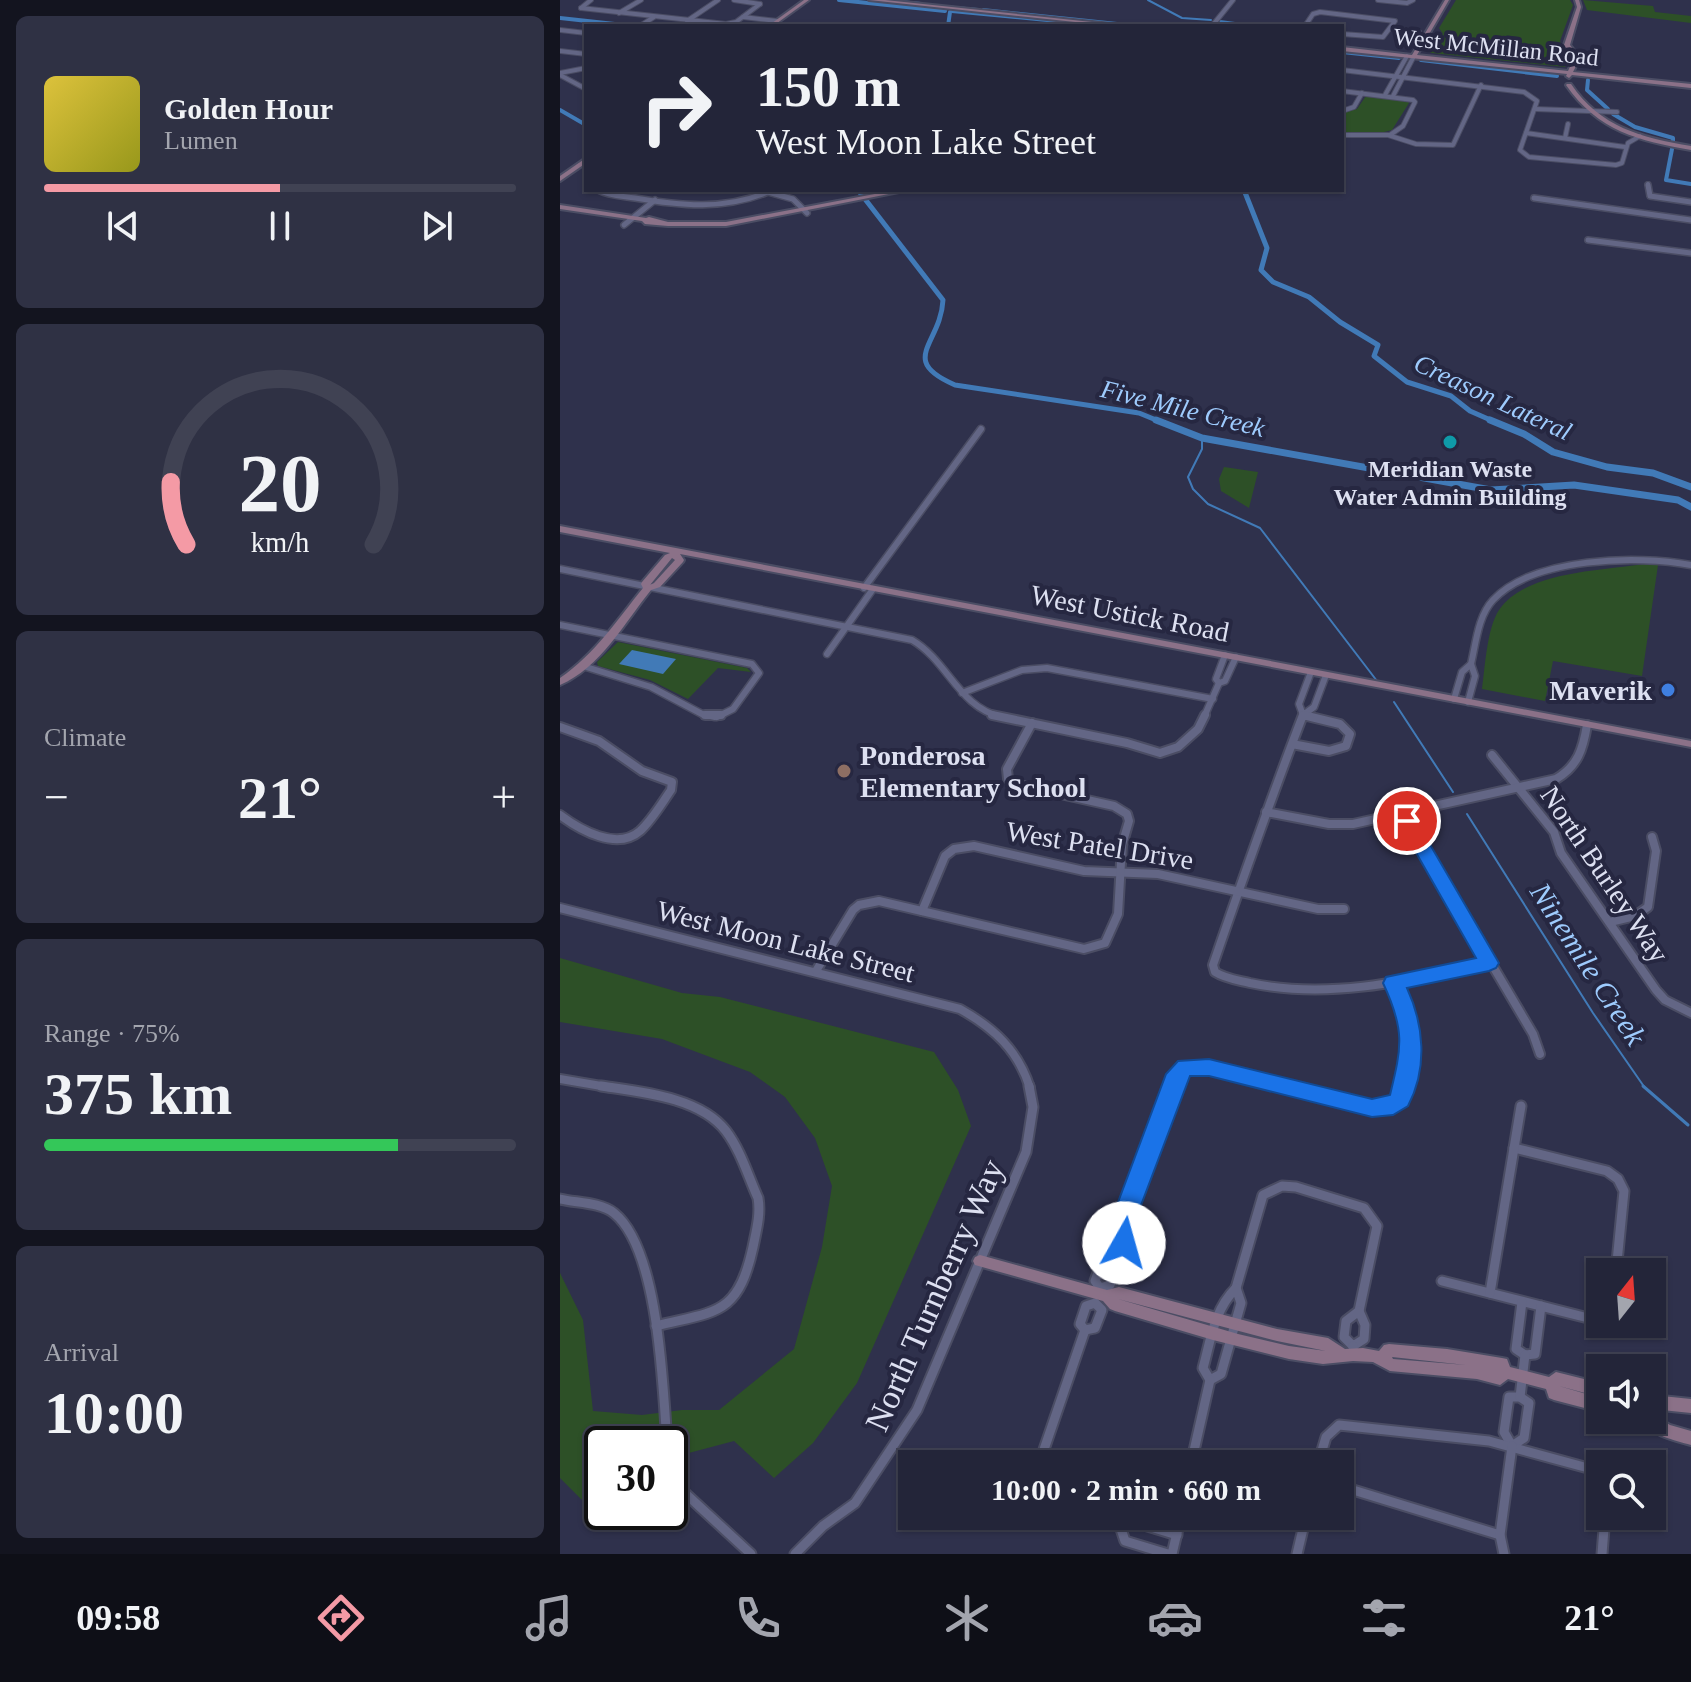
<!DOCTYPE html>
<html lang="en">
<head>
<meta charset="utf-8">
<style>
  :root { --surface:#232539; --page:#2f3144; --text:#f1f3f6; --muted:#a3a5ae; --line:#404253; --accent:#f49aa5 }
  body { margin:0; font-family:Georgia,serif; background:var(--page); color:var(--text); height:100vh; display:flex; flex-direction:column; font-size:30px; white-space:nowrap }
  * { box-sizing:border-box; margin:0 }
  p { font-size:26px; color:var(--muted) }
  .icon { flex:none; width:44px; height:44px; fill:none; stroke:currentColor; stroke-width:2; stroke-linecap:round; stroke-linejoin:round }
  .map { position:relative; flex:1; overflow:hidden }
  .drawer { display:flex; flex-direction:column; gap:16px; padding:16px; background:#13141f; width:560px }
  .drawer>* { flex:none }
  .top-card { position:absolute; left:24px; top:24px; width:760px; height:168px; border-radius:0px; box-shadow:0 2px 6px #0004,0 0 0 2px var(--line); background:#232539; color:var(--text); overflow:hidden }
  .needle { width:52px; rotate:17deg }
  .controls { position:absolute; left:1026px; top:1258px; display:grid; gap:16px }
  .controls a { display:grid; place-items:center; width:80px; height:80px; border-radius:0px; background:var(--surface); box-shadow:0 2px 6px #0004,0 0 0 2px var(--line); font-size:40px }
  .speed { position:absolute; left:24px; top:1426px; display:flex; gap:16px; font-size:40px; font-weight:700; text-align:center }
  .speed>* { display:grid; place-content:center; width:104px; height:104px; border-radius:50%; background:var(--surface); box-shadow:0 2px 6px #0004,0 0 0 2px var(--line); line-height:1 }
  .speed .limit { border:4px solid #111; border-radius:12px; background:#fff; color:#111 }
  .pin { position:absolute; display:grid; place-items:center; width:68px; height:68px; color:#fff; margin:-34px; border:4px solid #fff; border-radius:50%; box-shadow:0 2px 8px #0007 }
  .me { position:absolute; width:88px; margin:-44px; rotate:7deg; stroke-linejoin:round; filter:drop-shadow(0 0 6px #0008) }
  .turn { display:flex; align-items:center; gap:28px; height:168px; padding:0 40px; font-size:36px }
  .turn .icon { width:104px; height:104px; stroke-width:2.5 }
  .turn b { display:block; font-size:56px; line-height:68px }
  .big { font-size:60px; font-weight:700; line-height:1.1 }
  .drawer .tile { flex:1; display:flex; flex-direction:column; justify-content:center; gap:12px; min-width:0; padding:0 28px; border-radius:12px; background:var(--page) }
  .drawer .dial { align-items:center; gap:0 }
  .dial svg { height:208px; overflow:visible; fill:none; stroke:var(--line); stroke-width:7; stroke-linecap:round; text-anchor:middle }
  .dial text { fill:var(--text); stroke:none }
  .song { display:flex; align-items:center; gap:24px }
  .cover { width:96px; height:96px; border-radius:12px; background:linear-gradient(135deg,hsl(50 70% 55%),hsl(60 70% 35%)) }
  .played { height:8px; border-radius:4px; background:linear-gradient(90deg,var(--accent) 50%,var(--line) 50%) }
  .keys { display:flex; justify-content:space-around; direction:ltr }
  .heat { display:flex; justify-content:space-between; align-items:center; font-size:44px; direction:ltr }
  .charge { height:12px; border-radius:6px; background:linear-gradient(90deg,#34c759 75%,var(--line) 0) }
  .trip { position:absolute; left:338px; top:1450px; width:456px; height:80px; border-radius:0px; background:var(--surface); box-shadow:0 2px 6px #0004,0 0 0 2px var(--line); font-weight:700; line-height:80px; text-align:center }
  .dock { display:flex; height:128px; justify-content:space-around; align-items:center; background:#0e0f17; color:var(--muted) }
  .dock .icon { width:56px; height:56px }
  .dock .selected { color:var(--accent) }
  .dock b { font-size:36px; color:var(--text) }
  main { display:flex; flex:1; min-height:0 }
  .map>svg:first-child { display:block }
  .green { fill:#2d5027 }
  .water { fill:#417ab7 }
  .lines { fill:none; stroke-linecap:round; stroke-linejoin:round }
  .stream-far1 { stroke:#417ab7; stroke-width:2 }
  .stream { stroke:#417ab7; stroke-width:3 }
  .canal-far2 { stroke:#417ab7; stroke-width:4 }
  .canal-far1 { stroke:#417ab7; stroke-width:5 }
  .canal { stroke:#417ab7; stroke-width:7 }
  .street-far4-casing { stroke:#4b4d64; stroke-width:6 }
  .street-far3-casing { stroke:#4b4d64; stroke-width:8 }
  .street-far2-casing { stroke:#4b4d64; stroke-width:9 }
  .street-far1-casing { stroke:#4b4d64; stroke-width:12 }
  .street-casing { stroke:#4b4d64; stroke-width:13 }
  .secondary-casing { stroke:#4b4d64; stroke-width:4 }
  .street-far4 { stroke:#636685; stroke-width:4 }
  .street-far3 { stroke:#636685; stroke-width:5 }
  .street-far2 { stroke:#636685; stroke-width:6 }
  .street-far1 { stroke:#636685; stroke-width:8 }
  .street { stroke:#636685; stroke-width:9 }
  .secondary { fill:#8b7188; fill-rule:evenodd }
  .route { fill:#1a73e8; stroke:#114b97; stroke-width:2 }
  .culture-dot { fill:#0f9aa8; stroke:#262741; stroke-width:3 }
  .shop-dot { fill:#3f7fe0; stroke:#262741; stroke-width:3 }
  .education-dot { fill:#8d6e63; stroke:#262741; stroke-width:3 }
  .labels { text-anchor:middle; stroke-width:8; stroke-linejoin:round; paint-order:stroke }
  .far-street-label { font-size:24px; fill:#dde0f1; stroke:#262741 }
  .far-poi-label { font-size:24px; font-weight:bold; fill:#dde0f1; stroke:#262741 }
  .far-water-label { font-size:26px; font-style:italic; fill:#9ecbfd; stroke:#262741 }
  .street-label { font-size:28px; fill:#dde0f1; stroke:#262741 }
  .poi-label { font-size:28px; font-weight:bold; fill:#dde0f1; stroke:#262741; text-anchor:end }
  .water-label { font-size:30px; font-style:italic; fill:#9ecbfd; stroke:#262741 }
  .near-street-label { font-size:34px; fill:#dde0f1; stroke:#262741 }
</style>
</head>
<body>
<main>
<section class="drawer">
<div class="tile">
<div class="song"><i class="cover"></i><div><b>Golden Hour</b><p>Lumen</p></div></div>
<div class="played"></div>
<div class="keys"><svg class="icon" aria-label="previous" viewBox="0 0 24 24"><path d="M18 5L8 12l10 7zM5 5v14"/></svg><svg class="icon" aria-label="pause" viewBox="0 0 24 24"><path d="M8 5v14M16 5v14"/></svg><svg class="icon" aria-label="next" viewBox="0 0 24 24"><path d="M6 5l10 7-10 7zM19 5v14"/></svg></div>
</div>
<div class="tile dial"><svg viewBox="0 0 100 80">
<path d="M14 69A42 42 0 1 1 86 69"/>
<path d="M14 69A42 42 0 0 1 8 45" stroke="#f49aa5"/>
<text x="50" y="56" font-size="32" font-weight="700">20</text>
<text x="50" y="72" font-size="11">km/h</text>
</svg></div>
<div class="tile"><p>Climate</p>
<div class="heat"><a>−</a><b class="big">21°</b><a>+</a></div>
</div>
<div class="tile"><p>Range · 75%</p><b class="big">375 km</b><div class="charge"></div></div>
<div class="tile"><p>Arrival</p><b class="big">10:00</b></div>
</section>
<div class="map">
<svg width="1131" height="1554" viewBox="0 0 1131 1554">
  <rect width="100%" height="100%" fill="#2f314c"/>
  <g class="green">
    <path d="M896,0H1010L1013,5L1000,41L1008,57L1005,67L872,53L865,50L871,39L883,34L879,28Z"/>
    <path d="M1023,0L1093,6L1095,12L1131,16V23L1027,10Z"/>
    <path d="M806,96L847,100L849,103L832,130L812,135L782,133L784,112L797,109Z"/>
    <path d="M664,467L698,472L689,508L661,491L659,479Z"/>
    <path d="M1084,564L1098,565L1082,676L993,661L985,701L922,689C925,667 927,628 939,610C966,571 1041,571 1084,564Z"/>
    <path d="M58,642L187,668L191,672L158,668L128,699L90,680L38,666L37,662Z"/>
    <path d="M0,958L122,993L160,997L374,1052L398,1090L411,1126L297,1383L253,1443L214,1478L174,1441L110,1458V1444H42V1493L25,1503L0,1478V1273L23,1320L33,1411L82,1415L122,1410H159L234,1349L262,1247L272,1186L255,1138L225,1097L190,1072L102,1039L0,1022Z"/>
  </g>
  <path class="water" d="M72,650L116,659L103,674L59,664Z"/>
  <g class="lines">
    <g class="stream-far1">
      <path d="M330,0L361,3"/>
      <path d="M588,0L622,18L651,20"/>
      <path d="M360,4L418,9"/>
      <path d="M423,9L586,26"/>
      <path d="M660,21L675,23"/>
      <path d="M642,438V449L628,477L633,489L648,504L700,528L817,681"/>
      <path d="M834,702L893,792"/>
      <path d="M907,814L1033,1013L1085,1088"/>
    </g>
    <path class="stream" d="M1083,1086L1128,1125"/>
    <g class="canal-far2">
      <path d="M279,0L385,11"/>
      <path d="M392,11L549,26"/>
      <path d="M0,18L73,26"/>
      <path d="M388,26L390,12"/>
      <path d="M782,52L839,58"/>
      <path d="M861,60L997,76"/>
      <path d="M1028,80L1027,90L1048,109"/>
      <path d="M0,110L26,125"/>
      <path d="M1053,114L1075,127L1113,138V142"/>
      <path d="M1112,149L1106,180L1131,184"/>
    </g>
    <g class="canal-far1">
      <path d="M298,190L383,300C381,344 337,360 395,385L579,413L601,422"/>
      <path d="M684,190L707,248L701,270L713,282L749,297L780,322L818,345L814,356L847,382L891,396L910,411L935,422"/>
    </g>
    <g class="canal">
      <path d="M596,420L642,438L931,490L1014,485L1118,500L1131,507"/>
      <path d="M930,420L964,434L993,452L1047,467L1093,473L1131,487"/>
    </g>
    <defs>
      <g id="street-far4">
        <path d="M174,0L200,4"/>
        <path d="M818,0L847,3L853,0"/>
        <path d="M21,8L166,24L176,22L200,4"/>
        <path d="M21,8L31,0"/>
        <path d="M59,13L81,0"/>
        <path d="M183,17L217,21"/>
        <path d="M127,21L158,0"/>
        <path d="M80,26L94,17"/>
        <path d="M652,26L673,0"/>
        <path d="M745,26L753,14L760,12L835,21L823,37L782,34"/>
        <path d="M831,29L859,32L838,30"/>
        <path d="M0,30L26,33"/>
        <path d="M0,51L26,54"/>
        <path d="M782,70L964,92L977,101L960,150L969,157L1056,165L1062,163L1068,143L1080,136"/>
        <path d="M0,73L26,68"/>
        <path d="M0,75L26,89"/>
        <path d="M782,91L853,100L855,102L843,126L830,135"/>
        <path d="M825,95L847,56"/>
        <path d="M833,96L854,56"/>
        <path d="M975,109L1057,112"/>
        <path d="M782,111L794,107L802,93"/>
        <path d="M966,133L1065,147"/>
        <path d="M782,135H828L856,144L893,145L921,85"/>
        <path d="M1005,138L1008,124"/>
        <path d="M1088,187V184"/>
      </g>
      <g id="street-far3">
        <path d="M1088,185L1090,196L1131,202"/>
        <path d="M38,190C49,196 63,196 75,198C122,206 164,210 208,192"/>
        <path d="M201,190L233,199L247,213"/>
        <path d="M974,198L1131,220"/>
        <path d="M64,225L95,200"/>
        <path d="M1028,240L1131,253"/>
      </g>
      <g id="street-far2">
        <path d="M0,569L352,640C388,661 399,708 442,717"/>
        <path d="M304,588L421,429"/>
        <path d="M0,625L192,664L199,673L173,709L157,717"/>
        <path d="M267,654L313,589"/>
        <path d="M665,655L656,679L659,683L665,681L676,657"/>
        <path d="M911,664C916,643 918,616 933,600C973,557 1078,555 1131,565"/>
        <path d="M23,666L91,687L142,714L155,717"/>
        <path d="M751,672L739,704L743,715L754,707L766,675"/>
        <path d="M402,693L462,670L487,668L653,699"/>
        <path d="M894,699L902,672L911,664L915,676L908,702"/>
        <path d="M644,717L659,683"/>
        <path d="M742,717H750"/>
      </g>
      <g id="street-far1">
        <path d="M145,715H161"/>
        <path d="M432,715L567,743L600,753L618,747L638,729L645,715"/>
        <path d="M0,727L39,741L82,771L112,782L111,790C102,803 92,820 80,831C57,851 20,830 0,815"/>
        <path d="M732,744L769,751L786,746L790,734L780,724L743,715C711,798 682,881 653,965L655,972C666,979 678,980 690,983C770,1000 851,980 929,963"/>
        <path d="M932,755L994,832L1001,853L1096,990L1105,1000L1131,1013"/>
        <path d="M706,812L769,824H793L996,779C1018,766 1023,749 1027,725"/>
        <path d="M843,814L973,1034L980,1054"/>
        <path d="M0,908L400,1009C434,1028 458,1050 470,1088"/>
        <path d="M362,911L385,856L394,849L414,846L524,871L598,874L758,909H784"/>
        <path d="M1050,922L1075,916L1088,907L1096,851L1092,837"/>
        <path d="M256,971L293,910L299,905L319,901L524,949L545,943L558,914L562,845L569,821L567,814L554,806L460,785L448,779L447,769L472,723"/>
        <path d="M834,983C850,1017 857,1052 845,1088"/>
        <path d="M0,1079L53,1088"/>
        <path d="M612,1088L617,1074L625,1067H649L732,1088"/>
      </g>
      <g id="street">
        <path d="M41,1086C81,1092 140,1097 166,1131C181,1151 188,1176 198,1198C201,1214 196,1232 193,1247C178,1316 156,1311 96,1326"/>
        <path d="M724,1086C750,1092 808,1115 832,1106C840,1103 843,1093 846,1086"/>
        <path d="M954,1148L1047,1171L1058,1179L1064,1191L1056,1272"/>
        <path d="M0,1199C16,1203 40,1202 54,1213C99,1249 103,1388 107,1444"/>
        <path d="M560,1229L613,1086"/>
        <path d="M560,1229L564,1243L550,1285L540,1288L535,1281L550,1239Z"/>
        <path d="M882,1281L1040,1321"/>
        <path d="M676,1288L703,1195L722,1186L736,1187L804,1208L817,1226L799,1311"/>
        <path d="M676,1288L681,1303L661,1374L650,1380L643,1368C651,1339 654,1310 676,1288Z"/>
        <path d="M930,1293L961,1106"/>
        <path d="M962,1302L956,1349L965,1355"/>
        <path d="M535,1303L542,1310L535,1328L525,1330L520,1324L526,1306Z"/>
        <path d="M799,1311L805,1325L804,1339L793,1346L784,1337L786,1321Z"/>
        <path d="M793,1346L794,1355"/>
        <path d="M965,1355L975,1354L981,1306"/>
        <path d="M949,1397H960L969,1403L964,1438L952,1446L944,1432Z"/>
        <path d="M960,1397L965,1355"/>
        <path d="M479,1464L525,1330"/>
        <path d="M631,1464L650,1380"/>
        <path d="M758,1464L766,1437L779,1425L929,1441L1028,1468L1040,1476"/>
        <path d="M110,1474L114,1483L191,1554"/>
        <path d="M780,1486L940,1535"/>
        <path d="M527,1516L560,1526"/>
        <path d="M235,1554L263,1526L295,1503L357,1410L466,1152L473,1107L469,1086"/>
        <path d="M608,1554L565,1541L560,1526L571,1521L617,1535"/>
        <path d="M612,1554L621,1516"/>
        <path d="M737,1554L746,1516"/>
        <path d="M944,1554L940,1535L952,1446"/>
        <path d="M1042,1554L1045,1516"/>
      </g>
      <g id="secondary">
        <path d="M244,0H249L213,26H208Z"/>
        <path d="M309,0H325L570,26H553Z"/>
        <path d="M885,0H889L857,55L1008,71L1014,58L1004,45L1017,7L1015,0H1019L1021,7L1010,45L1020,58L1013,72L1131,84V88L1012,75L1009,78L1006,76L1007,74L782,51V47L852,55Z"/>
        <path d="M1007,84H1011C1040,127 1082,138 1131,146V150C1079,141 1038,131 1006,85Z"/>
        <path d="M26,158V163L0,181V176Z"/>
        <path d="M336,190H349L166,226H108L85,224L82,221L0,209V205L86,218L89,217L108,222H166Z"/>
        <path d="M0,526L1131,741V747L120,554L124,560L123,562L100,587L91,590C65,622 40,668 0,685V678C35,654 57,620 83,588L81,584L82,582L105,555L110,553L0,532ZM112,558L115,560L94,583L90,585Z"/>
        <path d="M420,1255L547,1290L559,1287L717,1329L768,1338L785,1349L803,1348L819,1351L824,1345L829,1344L887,1349L942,1358L947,1359L950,1367L989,1377L996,1372L1040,1383V1397L999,1386L1040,1398V1412L994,1400L989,1398L986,1389L948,1379L940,1385L917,1379L830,1371L813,1362L793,1361L763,1364L729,1359L653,1340L555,1311L550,1309L543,1301L415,1265L413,1261L415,1257ZM558,1299L717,1341L766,1351L729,1346L678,1334ZM832,1357L906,1365L833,1359Z"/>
        <path d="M1092,1395L1131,1399V1413L1092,1409Z"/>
        <path d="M1092,1414L1110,1425L1131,1431V1445C1114,1440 1092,1436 1082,1420H1092Z"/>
      </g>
    </defs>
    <use href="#street-far4" class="street-far4-casing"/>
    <use href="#street-far3" class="street-far3-casing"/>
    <use href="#street-far2" class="street-far2-casing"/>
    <use href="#street-far1" class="street-far1-casing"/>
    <use href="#street" class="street-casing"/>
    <use href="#secondary" class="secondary-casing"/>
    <use href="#street-far4" class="street-far4"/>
    <use href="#street-far3" class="street-far3"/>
    <use href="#street-far2" class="street-far2"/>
    <use href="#street-far1" class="street-far1"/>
    <use href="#street" class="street"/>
    <use href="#secondary" class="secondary"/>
  </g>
  <path class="route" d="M847,815L854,817L939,963L936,968L929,971L847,988C864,1025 868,1068 848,1106L833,1115L812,1117L649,1076H630L572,1229L576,1243L573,1250L564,1253L556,1250L548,1229L606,1074L618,1061L649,1059L812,1099L830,1095C842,1046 845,1030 823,983L826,977L916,958L838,821Z"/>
  <circle class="culture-dot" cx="890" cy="442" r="8"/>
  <circle class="shop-dot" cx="1108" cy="690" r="8"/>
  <circle class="education-dot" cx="284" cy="771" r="8"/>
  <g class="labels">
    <g class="far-street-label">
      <text transform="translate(936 47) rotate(6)" y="8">West McMillan Road</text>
    </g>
    <g class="far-poi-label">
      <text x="890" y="477">Meridian Waste<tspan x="890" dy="28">Water Admin Building</tspan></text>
    </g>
    <g class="far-water-label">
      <text transform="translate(933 397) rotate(25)" y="9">Creason Lateral</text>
      <text transform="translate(623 408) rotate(14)" y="9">Five Mile Creek</text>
    </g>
    <g class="street-label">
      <text transform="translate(570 613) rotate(11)" y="10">West Ustick Road</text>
      <text transform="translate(540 845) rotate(9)" y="10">West Patel Drive</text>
      <text transform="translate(1045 874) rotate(56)" y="10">North Burley Way</text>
      <text transform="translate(226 941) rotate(14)" y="10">West Moon Lake Street</text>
    </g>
    <g class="poi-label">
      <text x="1092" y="700">Maverik</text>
      <text x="300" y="765" text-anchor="start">Ponderosa<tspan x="300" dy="32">Elementary School</tspan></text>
    </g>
    <g class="water-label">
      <text transform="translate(1028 964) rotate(57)" y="10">Ninemile Creek</text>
    </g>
    <g class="near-street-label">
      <text transform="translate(374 1295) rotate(-66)" y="12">North Turnberry Way</text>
    </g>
  </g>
</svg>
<div class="controls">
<a><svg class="needle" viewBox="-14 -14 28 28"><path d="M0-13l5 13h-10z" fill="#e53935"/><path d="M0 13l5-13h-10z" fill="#a3a5ae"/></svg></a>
<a><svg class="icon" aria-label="sound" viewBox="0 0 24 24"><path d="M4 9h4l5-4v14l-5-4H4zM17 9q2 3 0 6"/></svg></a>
<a><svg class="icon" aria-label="search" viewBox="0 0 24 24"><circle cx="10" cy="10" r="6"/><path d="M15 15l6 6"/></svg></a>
</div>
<div class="speed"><div class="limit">30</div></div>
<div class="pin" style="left:847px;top:821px;background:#d93025"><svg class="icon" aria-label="arrive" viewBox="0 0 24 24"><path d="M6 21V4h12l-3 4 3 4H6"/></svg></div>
<svg class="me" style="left:564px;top:1243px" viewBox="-20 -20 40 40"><circle r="19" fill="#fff"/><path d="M0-13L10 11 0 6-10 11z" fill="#1a73e8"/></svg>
<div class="trip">10:00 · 2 min · 660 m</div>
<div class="top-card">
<div class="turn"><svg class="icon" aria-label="right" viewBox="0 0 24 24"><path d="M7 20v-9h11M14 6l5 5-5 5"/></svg><div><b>150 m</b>West Moon Lake Street</div></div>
</div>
</div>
</main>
<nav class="dock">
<b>09:58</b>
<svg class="icon selected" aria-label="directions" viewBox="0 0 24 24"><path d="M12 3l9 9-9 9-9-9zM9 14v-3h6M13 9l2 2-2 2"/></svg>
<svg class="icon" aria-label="music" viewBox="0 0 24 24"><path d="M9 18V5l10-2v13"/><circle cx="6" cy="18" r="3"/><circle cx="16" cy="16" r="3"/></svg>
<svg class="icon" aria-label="phone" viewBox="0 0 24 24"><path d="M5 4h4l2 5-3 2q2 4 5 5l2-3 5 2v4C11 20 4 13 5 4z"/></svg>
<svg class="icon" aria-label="climate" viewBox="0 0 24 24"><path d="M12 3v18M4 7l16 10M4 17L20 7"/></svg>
<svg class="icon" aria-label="car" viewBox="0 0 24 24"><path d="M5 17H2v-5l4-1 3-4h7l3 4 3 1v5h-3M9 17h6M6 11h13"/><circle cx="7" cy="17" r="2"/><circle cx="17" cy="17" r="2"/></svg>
<svg class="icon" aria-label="filters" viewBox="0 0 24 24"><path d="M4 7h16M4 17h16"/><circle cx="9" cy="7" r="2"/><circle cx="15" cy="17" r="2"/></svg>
<b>21°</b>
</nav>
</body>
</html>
